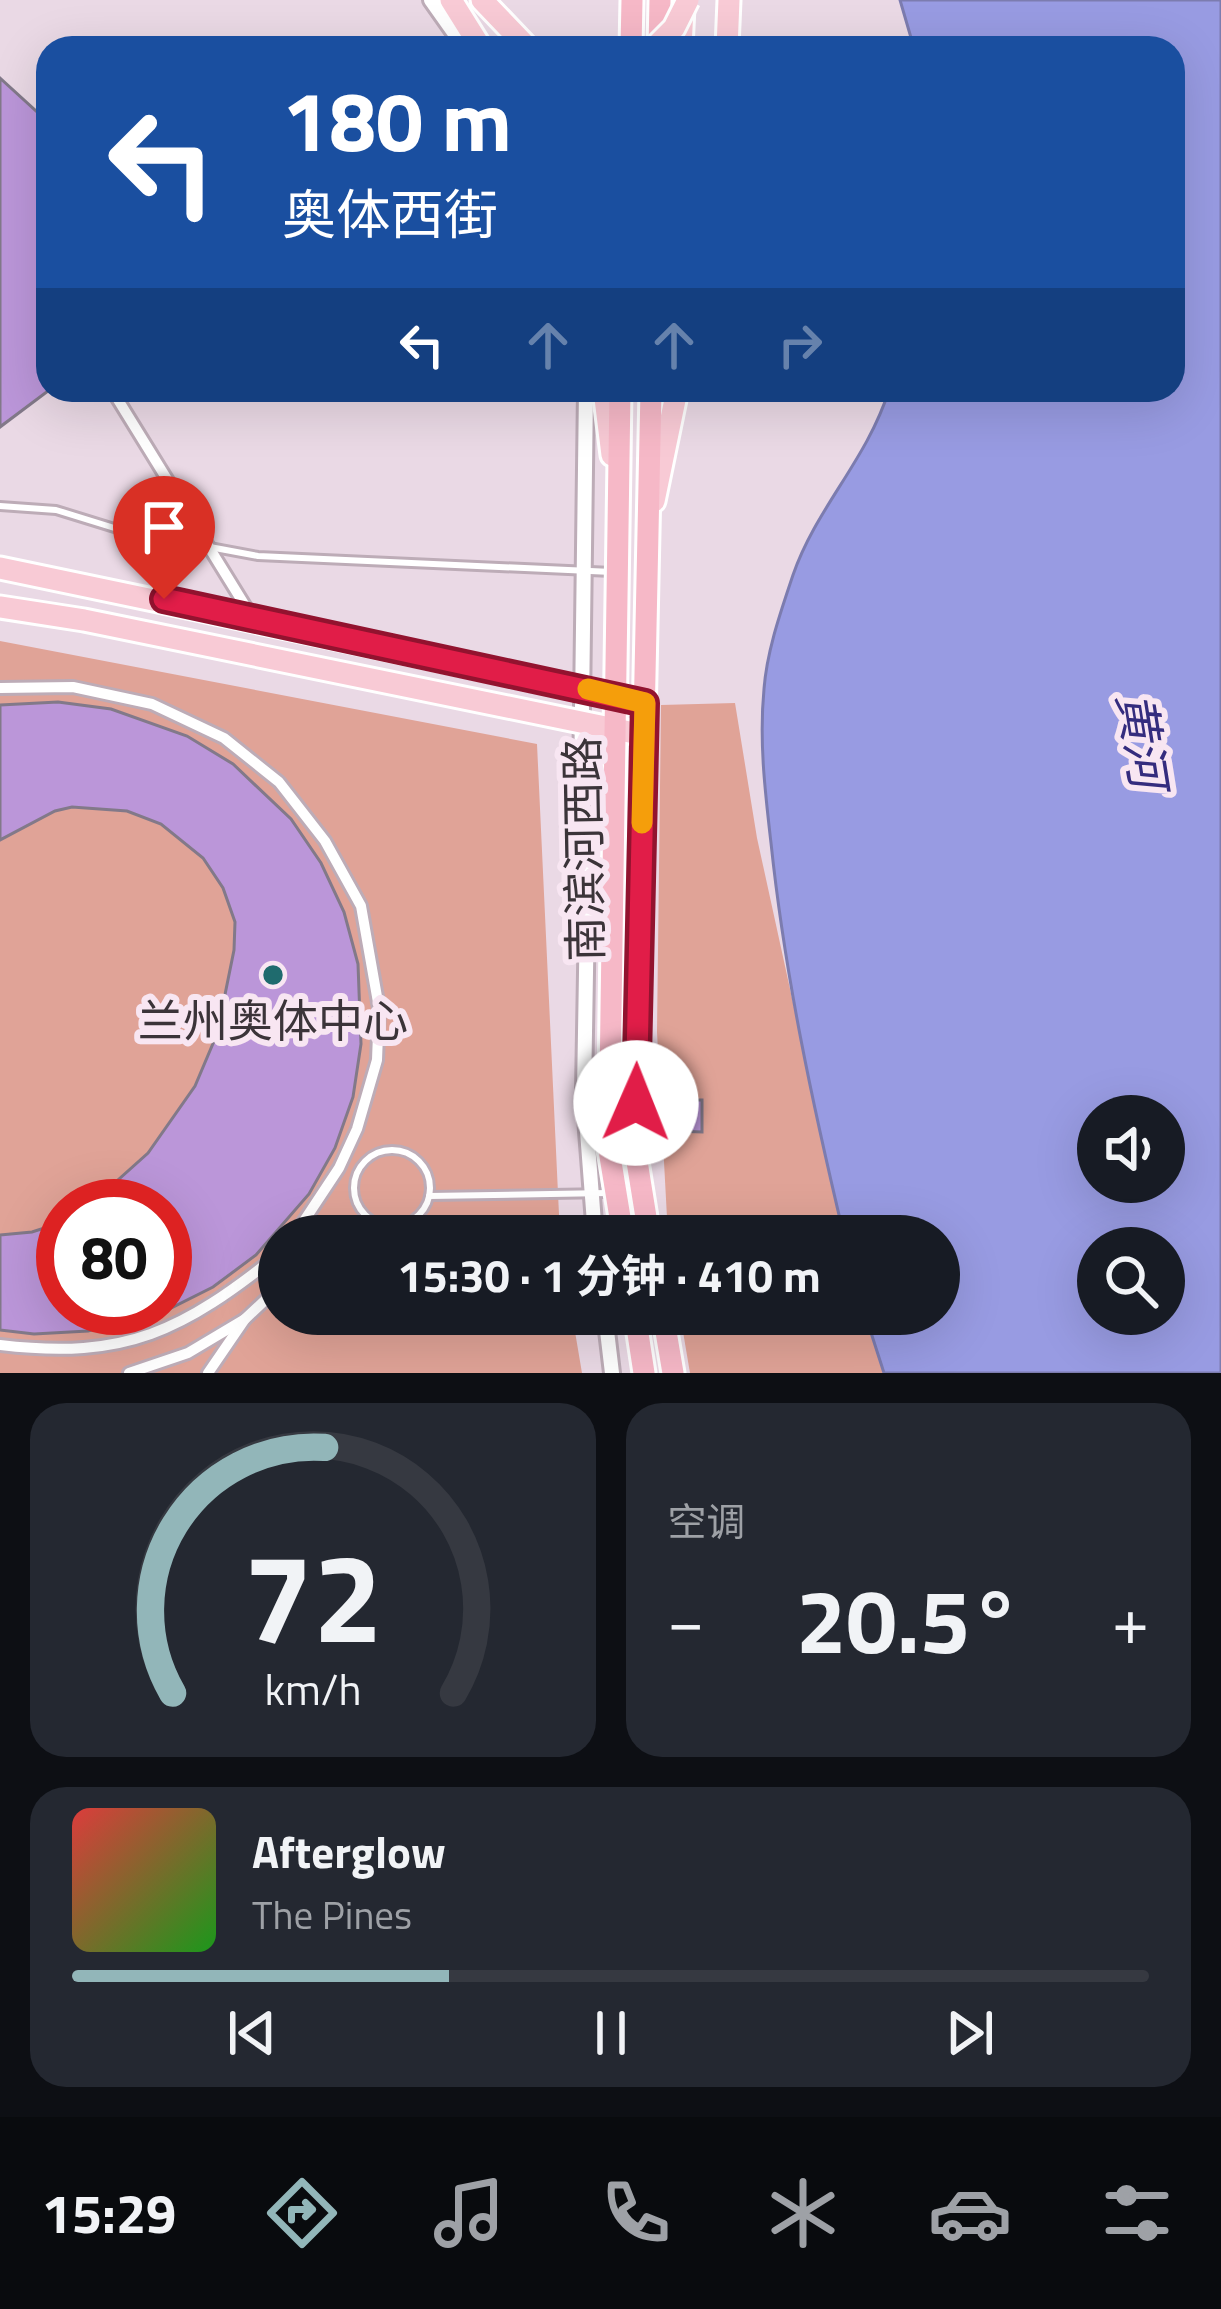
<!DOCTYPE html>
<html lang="zh">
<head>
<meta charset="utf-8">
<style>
  :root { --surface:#171b24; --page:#242831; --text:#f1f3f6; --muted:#9ea1a6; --line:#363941; --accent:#92b6b9 }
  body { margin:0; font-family:"Titillium Web","Noto Sans SC",sans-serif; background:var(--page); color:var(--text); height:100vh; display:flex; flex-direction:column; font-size:45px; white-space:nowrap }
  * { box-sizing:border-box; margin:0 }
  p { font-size:39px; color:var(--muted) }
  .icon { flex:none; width:66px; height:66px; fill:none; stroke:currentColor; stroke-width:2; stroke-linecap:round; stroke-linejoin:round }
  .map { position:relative; height:1373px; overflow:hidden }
  .details { display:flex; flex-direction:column; gap:30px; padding:30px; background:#0d0f14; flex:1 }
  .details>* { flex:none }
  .top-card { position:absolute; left:36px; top:36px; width:1149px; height:366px; border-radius:36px; box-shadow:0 12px 48px #0002; background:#1a4fa0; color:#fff; overflow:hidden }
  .tools { position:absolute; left:1077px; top:1095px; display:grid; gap:24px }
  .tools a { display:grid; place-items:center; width:108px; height:108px; border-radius:50%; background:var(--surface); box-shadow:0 12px 48px #0002; font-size:60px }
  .speed { position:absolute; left:36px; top:1179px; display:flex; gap:24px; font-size:60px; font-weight:700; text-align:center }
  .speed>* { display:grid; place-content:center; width:156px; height:156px; border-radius:50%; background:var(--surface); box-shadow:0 12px 48px #0002; line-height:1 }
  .speed .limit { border:18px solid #d22; background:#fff; color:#111 }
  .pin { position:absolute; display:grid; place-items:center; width:102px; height:102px; color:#fff; margin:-123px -51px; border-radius:50% 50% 50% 0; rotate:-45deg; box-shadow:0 0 12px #0007 }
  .pin .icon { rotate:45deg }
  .me { position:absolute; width:132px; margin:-66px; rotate:1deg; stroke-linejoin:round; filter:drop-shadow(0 0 9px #0008) }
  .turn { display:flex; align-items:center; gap:42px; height:252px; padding:0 48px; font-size:54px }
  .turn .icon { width:156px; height:156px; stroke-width:2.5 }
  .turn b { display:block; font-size:84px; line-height:102px }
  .lanes { display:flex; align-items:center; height:114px; padding:0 48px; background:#0003; justify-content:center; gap:60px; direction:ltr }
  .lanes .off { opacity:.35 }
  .big { font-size:90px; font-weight:700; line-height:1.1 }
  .details .widget { flex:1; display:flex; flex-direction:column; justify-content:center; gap:18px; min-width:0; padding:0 42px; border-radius:36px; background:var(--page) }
  .details .dial { align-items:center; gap:0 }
  .dial svg { height:312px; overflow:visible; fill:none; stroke:var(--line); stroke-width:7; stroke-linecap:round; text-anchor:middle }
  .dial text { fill:var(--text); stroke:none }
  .song { display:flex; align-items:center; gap:36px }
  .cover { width:144px; height:144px; border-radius:18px; background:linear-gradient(135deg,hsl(0 70% 55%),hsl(120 70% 35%)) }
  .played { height:12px; border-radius:6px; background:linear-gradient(90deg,var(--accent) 35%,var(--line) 35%) }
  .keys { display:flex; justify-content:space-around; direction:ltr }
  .heat { display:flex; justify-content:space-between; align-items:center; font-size:66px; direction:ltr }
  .details .tiles { flex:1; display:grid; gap:30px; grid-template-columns:1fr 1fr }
  .widget:last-child { grid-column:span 2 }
  .trip { position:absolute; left:258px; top:1215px; width:702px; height:120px; border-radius:60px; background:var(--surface); box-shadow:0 12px 48px #0002; font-weight:700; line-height:120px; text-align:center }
  .tab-bar { display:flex; height:192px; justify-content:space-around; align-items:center; background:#090b0e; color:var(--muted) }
  .tab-bar .icon { width:84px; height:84px }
  .tab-bar .active { color:var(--accent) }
  .tab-bar b { font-size:54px; color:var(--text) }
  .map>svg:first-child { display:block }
  .green { fill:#e0a397; fill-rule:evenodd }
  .water { fill:#989be2; stroke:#7c7caf; stroke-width:3; fill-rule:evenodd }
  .building { fill:#bb96d9; stroke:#827989; stroke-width:3 }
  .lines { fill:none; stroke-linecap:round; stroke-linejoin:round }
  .service-casing { stroke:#bdacb7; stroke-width:12 }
  .pedestrian-casing { stroke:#bdacb7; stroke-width:16 }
  .minor-casing { stroke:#bdacb7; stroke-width:20 }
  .primary-casing { stroke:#fff; stroke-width:27 }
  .trunk-casing { stroke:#fff; stroke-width:27 }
  .service { stroke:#fff; stroke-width:6 }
  .pedestrian { stroke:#fff; stroke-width:10 }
  .minor { stroke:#fff; stroke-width:14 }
  .primary { stroke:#f8cad5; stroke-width:21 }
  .trunk { stroke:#f6b8c7; stroke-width:21 }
  .primary-bridge-casing { stroke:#fff; stroke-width:27; stroke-linecap:butt }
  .primary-bridge { stroke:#f8cad5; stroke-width:21 }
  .route-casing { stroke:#92132f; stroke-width:30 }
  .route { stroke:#e11d48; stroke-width:21 }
  .slow { stroke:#f59e0b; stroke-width:21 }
  .poi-dot { fill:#1f6b6e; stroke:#f8e6f2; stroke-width:4.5 }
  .labels { text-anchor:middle; stroke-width:12; stroke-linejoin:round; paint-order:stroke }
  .street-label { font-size:45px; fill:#3b3439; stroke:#f8e6f2 }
  .poi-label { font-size:45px; fill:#3b3439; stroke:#f8e6f2 }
  .water-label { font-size:48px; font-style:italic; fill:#342c7e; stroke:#f8e6f2 }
</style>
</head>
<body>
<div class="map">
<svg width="1221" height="1373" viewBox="0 0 1221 1373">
  <rect width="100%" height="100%" fill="#ead9e5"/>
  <g class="green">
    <path d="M0,641L537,744L560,1236H279V1314H572L582,1373H0ZM63,1206H165V1308H63Z"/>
    <path d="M735,703L757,838L844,1236H668L657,1032L661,705Z"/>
    <path d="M680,1314H865L884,1373H690Z"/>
  </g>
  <path class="water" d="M900,0H1221V1373H884L865,1314H939V1236H844C813,1106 785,976 771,843C765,791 759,741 764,689C767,650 781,611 793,575C816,508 867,460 889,390H1173V48H914ZM1098,1116H1164V1182H1098ZM1098,1248H1164V1314H1098Z"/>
  <g class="building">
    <path d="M0,78L48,122V391L0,427Z"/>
    <path d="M58,702L111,709L187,736L233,764L291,819L321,863L344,912L358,964L361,1044L353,1097L335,1148L309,1194L256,1255L213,1287L165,1311L88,1331L34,1334L0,1330V1235L32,1232L63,1222V1308H165V1206H89L148,1153L195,1086L217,1034L234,950L235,922L223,888L203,858L161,824L127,811L72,807L55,811L0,840V705Z"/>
    <path d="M670,1100H702V1132L671,1131Z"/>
  </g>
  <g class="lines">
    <defs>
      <g id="service">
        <path d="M0,506L56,510L124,531L258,556L612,572"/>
        <circle cx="392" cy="1188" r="38"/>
        <path d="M429,1196L608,1193"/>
      </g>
      <g id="pedestrian">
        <path d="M112,390L252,617"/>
        <path d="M0,688L73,687L152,704L224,738L279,782L325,841L361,906L379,1008L377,1060L357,1129L339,1168L294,1236"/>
        <path d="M0,1345C127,1360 182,1331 279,1254"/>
        <path d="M129,1373L188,1353L245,1319"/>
        <path d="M208,1373L245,1319L279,1287"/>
      </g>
      <g id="minor">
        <path d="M431,0L465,48"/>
        <path d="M586,390L581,786L587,913L584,1092L595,1236"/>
        <path d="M605,1314L612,1373"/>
      </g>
      <g id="primary">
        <path d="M451,0L481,48"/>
        <path d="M482,0L528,48"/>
        <path d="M681,48L683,7"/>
        <path d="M727,48L729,0"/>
        <path d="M604,390L612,455"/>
        <path d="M654,501L677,390"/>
        <path d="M0,568L645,703"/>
        <path d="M0,607L84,620L644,735"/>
      </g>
      <g id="trunk">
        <path d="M631,48L632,0"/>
        <path d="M659,48L660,0"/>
        <path d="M620,390L609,1150L623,1236"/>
        <path d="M649,1236L635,1149L651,390"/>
        <path d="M635,1314L644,1373"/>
        <path d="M663,1314L673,1373"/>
      </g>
    </defs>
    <use href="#service" class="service-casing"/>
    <use href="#pedestrian" class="pedestrian-casing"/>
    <use href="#minor" class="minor-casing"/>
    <use href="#primary" class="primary-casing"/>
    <use href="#trunk" class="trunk-casing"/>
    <use href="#service" class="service"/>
    <use href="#pedestrian" class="pedestrian"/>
    <use href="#minor" class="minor"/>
    <use href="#primary" class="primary"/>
    <use href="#trunk" class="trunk"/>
    <defs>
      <path id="primary-bridge" d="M654,48L674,28L688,0"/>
    </defs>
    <use href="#primary-bridge" class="primary-bridge-casing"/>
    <use href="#primary-bridge" class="primary-bridge"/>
  </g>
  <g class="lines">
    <defs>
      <path id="route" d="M164,599L645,703L636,1103"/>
    </defs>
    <use href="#route" class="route-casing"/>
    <use href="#route" class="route"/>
    <path class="slow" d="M588,689L645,703L642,823"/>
  </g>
  <circle class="poi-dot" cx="273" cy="975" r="12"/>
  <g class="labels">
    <g class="street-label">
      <text transform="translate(584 849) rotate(-91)" y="16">南滨河西路</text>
    </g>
    <g class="poi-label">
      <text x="273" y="1037">兰州奥体中心</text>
    </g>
    <g class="water-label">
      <text transform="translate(1142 740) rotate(81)" y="17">黄河</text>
    </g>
  </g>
</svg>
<div class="tools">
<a><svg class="icon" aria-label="sound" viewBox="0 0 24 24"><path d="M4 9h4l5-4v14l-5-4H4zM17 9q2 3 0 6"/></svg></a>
<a><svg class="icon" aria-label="search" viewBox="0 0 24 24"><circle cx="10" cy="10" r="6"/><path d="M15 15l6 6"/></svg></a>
</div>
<div class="speed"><div class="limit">80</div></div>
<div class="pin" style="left:164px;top:599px;background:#d93025"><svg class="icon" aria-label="arrive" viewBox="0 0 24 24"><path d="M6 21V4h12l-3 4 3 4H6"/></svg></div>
<svg class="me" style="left:636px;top:1103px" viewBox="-20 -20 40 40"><circle r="19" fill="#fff"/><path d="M0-13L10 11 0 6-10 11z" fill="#e11d48"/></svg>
<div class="trip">15:30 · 1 分钟 · 410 m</div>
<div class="top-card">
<div class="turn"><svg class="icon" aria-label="left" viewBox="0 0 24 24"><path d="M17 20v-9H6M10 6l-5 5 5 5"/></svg><div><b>180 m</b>奥体西街</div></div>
<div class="lanes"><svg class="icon" aria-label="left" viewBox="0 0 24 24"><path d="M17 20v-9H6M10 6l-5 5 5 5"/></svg><svg class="icon off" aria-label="ahead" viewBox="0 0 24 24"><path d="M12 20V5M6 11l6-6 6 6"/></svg><svg class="icon off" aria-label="ahead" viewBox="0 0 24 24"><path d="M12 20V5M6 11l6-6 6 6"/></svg><svg class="icon off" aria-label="right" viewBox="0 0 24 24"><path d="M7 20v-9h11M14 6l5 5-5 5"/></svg></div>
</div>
</div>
<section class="details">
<div class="tiles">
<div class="widget dial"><svg viewBox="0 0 100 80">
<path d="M14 69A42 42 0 1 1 86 69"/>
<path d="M14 69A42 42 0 0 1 53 6" stroke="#92b6b9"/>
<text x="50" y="56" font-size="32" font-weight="700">72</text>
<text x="50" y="72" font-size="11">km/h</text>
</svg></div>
<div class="widget"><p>空调</p>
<div class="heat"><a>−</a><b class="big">20.5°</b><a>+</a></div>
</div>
<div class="widget">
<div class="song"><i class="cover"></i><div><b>Afterglow</b><p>The Pines</p></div></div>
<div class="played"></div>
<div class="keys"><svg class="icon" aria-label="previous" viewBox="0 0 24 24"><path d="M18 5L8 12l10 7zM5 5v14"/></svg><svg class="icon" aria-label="pause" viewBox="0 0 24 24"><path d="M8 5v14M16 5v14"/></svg><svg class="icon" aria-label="next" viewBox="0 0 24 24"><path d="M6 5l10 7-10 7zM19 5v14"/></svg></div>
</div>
</div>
</section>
<nav class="tab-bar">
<b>15:29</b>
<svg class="icon active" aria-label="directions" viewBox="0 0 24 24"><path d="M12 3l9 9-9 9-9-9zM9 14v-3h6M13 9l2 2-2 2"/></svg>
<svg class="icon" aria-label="music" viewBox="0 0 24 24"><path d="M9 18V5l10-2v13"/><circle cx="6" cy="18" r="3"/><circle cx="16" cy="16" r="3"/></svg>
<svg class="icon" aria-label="phone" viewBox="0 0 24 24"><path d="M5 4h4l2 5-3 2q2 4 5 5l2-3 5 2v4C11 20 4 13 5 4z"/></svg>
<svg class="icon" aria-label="climate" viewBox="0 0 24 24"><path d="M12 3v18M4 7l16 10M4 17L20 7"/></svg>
<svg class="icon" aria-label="car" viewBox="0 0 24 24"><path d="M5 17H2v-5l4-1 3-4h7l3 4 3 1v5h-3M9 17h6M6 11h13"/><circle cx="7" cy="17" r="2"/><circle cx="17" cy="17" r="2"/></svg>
<svg class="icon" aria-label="filters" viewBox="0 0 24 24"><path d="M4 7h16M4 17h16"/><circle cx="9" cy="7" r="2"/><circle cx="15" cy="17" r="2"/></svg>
</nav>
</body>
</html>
